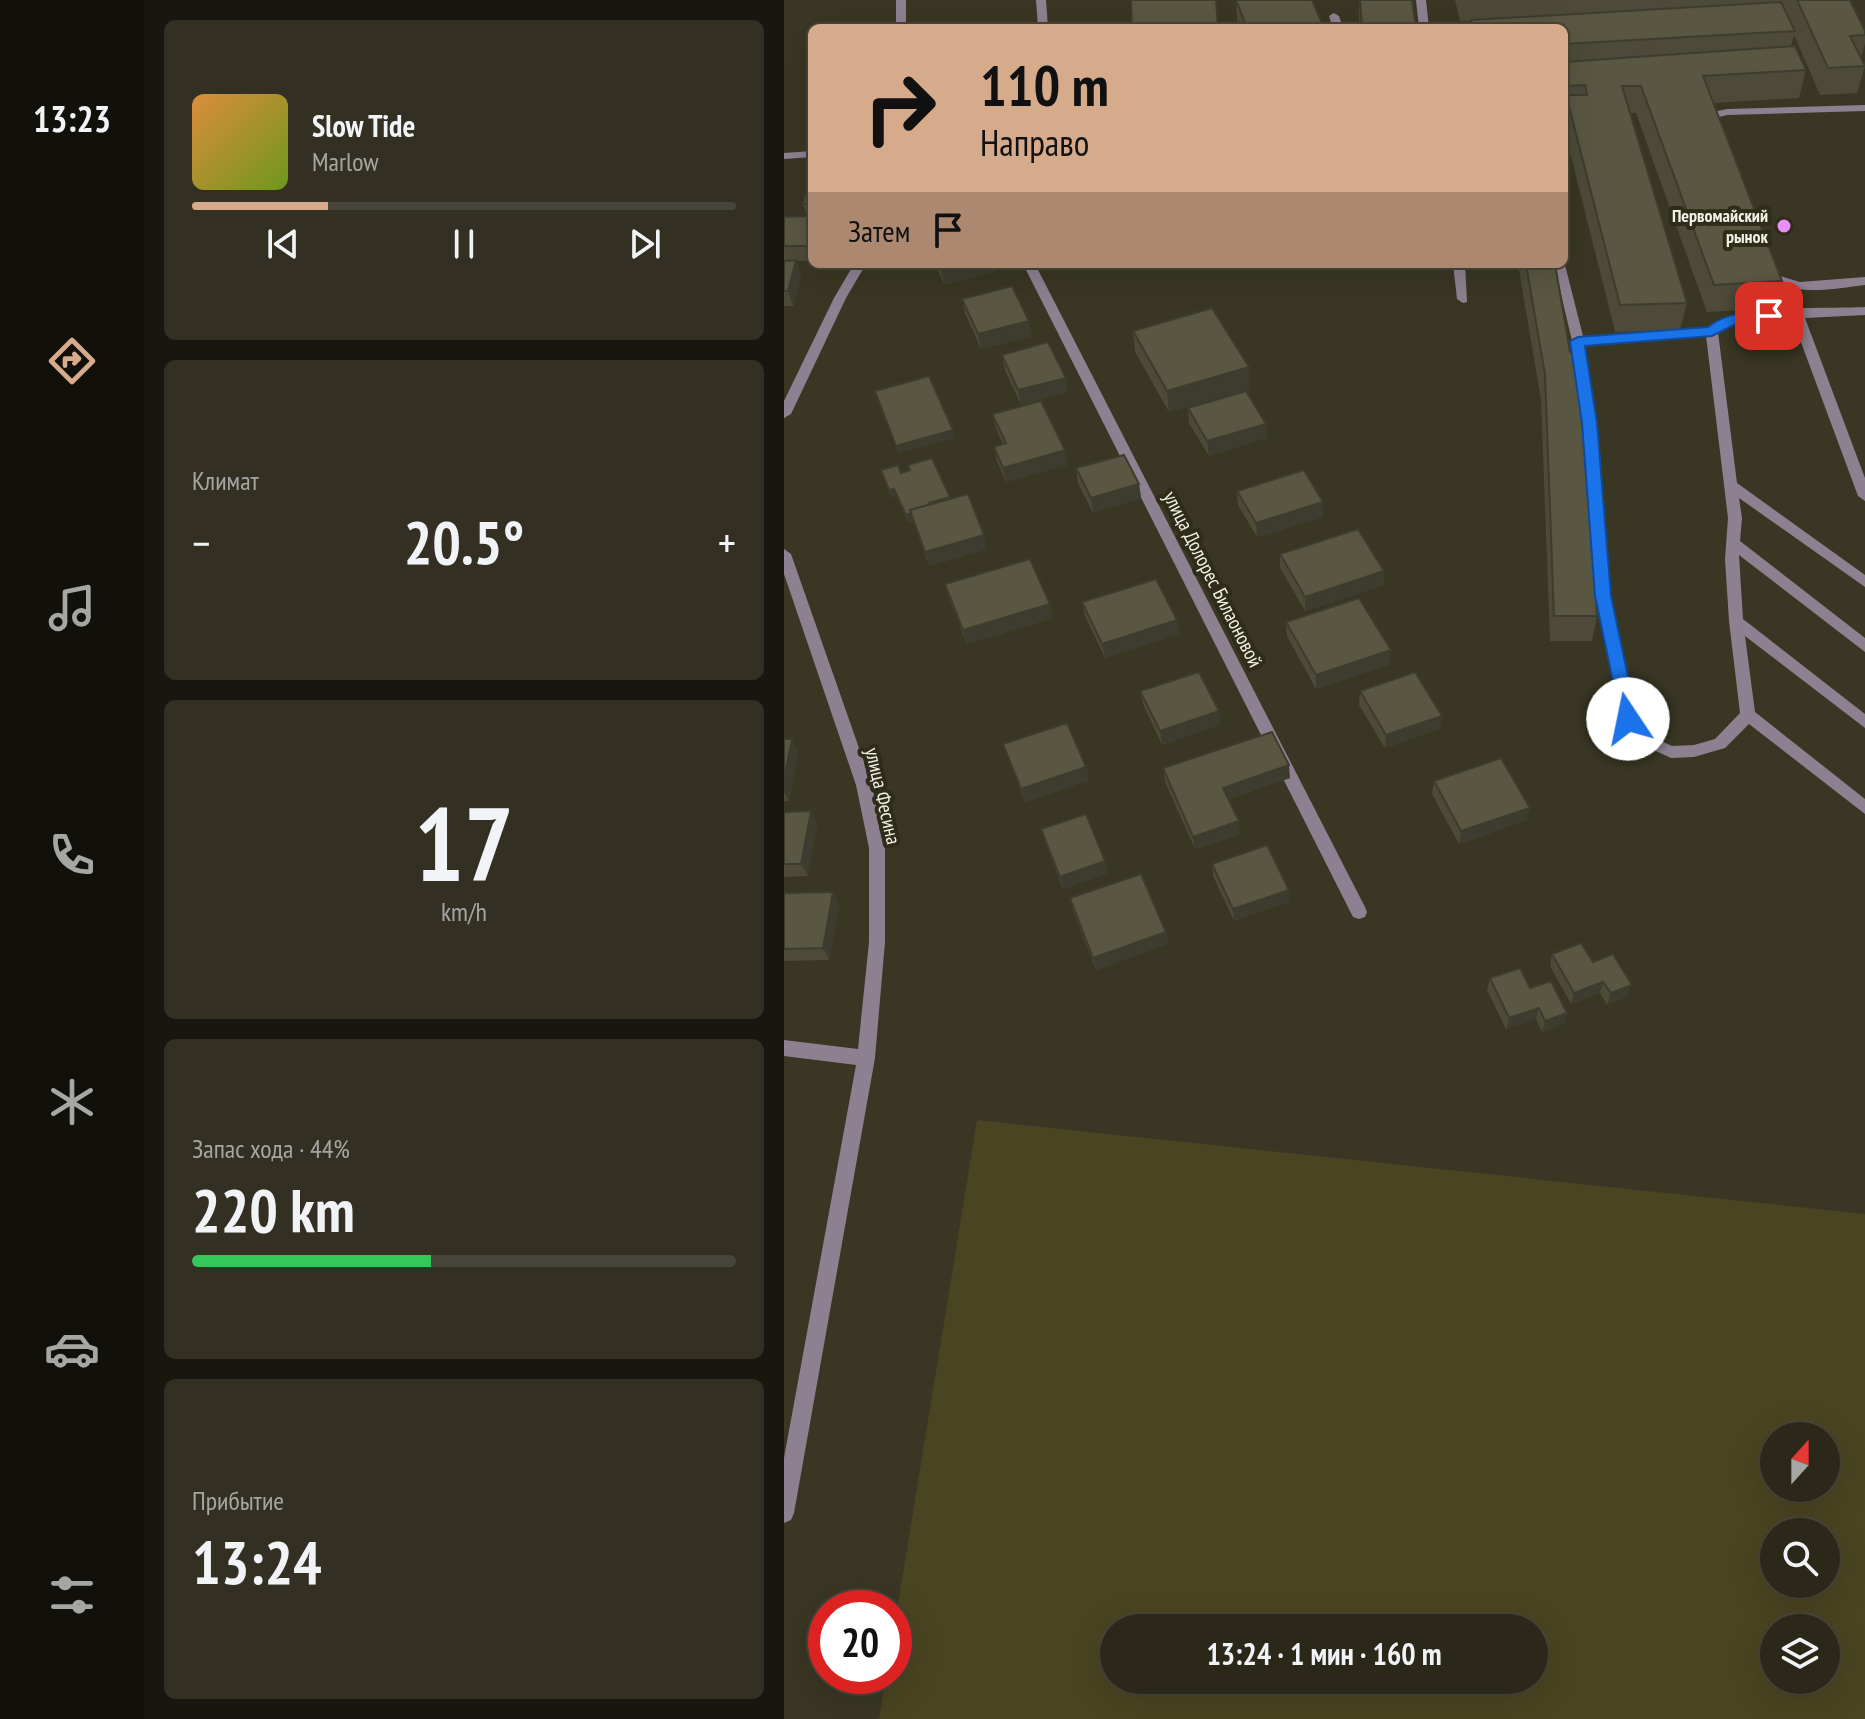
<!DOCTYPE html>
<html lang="ru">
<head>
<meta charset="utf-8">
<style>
  :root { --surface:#2b281a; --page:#333023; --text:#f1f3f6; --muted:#a6a6a2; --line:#474439; --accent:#d6ab8b }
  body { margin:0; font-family:"PT Sans Narrow",sans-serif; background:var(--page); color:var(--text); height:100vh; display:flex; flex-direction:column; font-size:30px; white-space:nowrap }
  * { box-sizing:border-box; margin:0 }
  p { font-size:26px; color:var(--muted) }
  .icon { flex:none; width:44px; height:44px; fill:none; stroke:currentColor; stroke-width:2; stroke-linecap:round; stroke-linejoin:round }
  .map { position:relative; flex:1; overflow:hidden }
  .sheet { display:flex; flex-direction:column; gap:20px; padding:20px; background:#18160e; width:640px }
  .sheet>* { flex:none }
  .banner { position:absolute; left:24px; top:24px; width:760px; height:244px; border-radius:12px; box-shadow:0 8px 32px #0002,0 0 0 2px var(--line); background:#d6ab8b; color:#111; overflow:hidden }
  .needle { width:52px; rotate:21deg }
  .controls { position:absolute; left:976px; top:1422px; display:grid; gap:16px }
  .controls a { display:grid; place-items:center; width:80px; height:80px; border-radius:50%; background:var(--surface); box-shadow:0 8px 32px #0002,0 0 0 2px var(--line); font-size:40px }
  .speed { position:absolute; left:24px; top:1590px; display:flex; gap:16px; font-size:40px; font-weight:700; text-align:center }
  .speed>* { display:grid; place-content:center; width:104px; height:104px; border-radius:50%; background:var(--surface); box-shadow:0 8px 32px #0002,0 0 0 2px var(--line); line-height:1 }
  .speed .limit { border:12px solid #d22; background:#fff; color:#111 }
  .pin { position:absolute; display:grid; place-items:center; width:68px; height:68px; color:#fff; margin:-34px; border-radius:16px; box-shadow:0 4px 12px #0006 }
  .me { position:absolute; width:88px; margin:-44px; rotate:349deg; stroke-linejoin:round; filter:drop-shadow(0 0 6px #0008) }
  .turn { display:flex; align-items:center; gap:28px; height:168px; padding:0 40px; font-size:36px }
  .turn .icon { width:104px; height:104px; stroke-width:2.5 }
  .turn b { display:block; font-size:56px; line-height:68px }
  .then { display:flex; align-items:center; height:76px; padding:0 40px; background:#0003; gap:16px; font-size:30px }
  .big { font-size:60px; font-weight:700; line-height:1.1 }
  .sheet .card { flex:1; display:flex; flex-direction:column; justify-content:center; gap:12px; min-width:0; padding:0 28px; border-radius:12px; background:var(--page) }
  .sheet .dial { align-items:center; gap:0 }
  .dial b { font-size:104px; line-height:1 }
  .song { display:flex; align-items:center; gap:24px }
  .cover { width:96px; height:96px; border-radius:12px; background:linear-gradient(135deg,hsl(30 70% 55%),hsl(80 70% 35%)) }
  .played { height:8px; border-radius:4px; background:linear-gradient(90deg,var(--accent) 25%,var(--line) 25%) }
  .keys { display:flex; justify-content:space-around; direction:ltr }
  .heat { display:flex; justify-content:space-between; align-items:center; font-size:44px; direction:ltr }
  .charge { height:12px; border-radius:6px; background:linear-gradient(90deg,#34c759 44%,var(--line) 0) }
  .trip { position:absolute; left:316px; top:1614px; width:448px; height:80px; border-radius:40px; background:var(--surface); box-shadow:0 8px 32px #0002,0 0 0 2px var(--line); font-weight:700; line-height:80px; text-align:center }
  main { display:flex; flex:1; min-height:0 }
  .tabs { display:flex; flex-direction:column; width:144px; justify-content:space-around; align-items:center; background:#11100a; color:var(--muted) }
  .tabs .icon { width:56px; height:56px }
  .tabs .selected { color:var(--accent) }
  .tabs b { font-size:36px; color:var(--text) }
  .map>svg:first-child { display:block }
  .green { fill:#494421; fill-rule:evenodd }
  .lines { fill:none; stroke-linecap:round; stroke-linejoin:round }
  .service { fill:#8d8091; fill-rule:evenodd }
  .minor { fill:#8d8091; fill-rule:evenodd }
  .wall { fill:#4d4a38 }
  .shaded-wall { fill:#3e3c2e }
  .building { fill:#595641; stroke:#3e3c2e; stroke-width:2 }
  .route { fill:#1a73e8; stroke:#114b97; stroke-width:2 }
  .poi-dot { fill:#e88eff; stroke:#2f2c19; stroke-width:3 }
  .labels { text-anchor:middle; stroke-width:8; stroke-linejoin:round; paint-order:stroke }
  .far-poi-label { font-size:18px; font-weight:bold; fill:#f2f1e5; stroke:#2f2c19; text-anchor:end }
  .street-label { font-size:20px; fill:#f2f1e5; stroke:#2f2c19 }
</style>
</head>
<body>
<main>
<nav class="tabs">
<b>13:23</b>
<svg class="icon selected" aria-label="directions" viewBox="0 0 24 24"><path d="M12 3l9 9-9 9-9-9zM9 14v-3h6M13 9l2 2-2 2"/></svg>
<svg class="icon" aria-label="music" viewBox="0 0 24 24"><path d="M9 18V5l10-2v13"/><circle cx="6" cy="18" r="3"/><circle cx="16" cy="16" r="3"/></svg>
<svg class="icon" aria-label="phone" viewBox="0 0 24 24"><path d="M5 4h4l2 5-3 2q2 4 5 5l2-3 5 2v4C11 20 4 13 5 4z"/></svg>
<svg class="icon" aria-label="climate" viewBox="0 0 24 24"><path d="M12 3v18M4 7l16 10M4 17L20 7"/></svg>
<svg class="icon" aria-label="car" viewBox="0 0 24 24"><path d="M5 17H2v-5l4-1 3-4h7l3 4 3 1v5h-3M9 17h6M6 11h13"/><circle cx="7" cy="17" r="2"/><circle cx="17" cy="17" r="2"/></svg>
<svg class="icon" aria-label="filters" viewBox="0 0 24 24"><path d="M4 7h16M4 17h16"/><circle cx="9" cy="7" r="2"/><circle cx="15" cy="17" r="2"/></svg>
</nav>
<section class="sheet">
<div class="card">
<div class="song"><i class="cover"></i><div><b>Slow Tide</b><p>Marlow</p></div></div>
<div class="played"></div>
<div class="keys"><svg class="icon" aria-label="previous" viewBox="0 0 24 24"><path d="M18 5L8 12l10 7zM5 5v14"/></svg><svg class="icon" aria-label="pause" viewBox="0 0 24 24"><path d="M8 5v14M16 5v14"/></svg><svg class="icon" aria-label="next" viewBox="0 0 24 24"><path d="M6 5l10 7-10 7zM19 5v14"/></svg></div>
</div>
<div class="card"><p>Климат</p>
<div class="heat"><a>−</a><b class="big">20.5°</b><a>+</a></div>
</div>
<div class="card dial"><b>17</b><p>km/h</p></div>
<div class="card"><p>Запас хода · 44%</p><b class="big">220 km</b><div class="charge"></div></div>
<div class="card"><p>Прибытие</p><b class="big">13:24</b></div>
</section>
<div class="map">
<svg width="1081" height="1719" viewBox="0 0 1081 1719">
  <rect width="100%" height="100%" fill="#393623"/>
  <path class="green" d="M193,1120L1081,1214V1719H95L102,1676H110V1629ZM990,1436H1042V1488H990ZM990,1532H1042V1584H990ZM330,1628H750V1680H330ZM990,1628H1042V1680H990Z"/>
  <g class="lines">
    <g class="service">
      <path d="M252,0H262L264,28H254Z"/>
      <path d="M632,0H642L645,28H635Z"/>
      <path d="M550,13L555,16L559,28H549L545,16Z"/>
      <path d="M1081,105V111L943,115L935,117L934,131L924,129L925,113L943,109Z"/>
      <path d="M780,261L799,336L925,327C956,304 1040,309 1081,307V315L1021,318L1081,478V501L1074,496L1008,318C983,320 956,316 934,332L953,483L1081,575V587L955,498L958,518L956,541L1081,638V652L955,555L959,619L1081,714V728L961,636L971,712L1081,799V814L965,724L941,748L910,757L887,758L852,742L836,719L812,596L798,423L788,341L770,264H780ZM922,336L944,518L941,559L945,621L956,713L931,739L910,745L888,746L862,734L851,718L826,596L812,423L801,345Z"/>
      <path d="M669,264H681L683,302L679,303L673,299Z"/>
      <path d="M982,267L996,276L1016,282L1081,277V285C1047,289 1003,299 976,271Z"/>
    </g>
    <g class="minor">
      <rect x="112" y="0" width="10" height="28"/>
      <path d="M28,151V157L0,159V153Z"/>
      <path d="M70,264H82L62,298L7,414L0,418V401L50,298Z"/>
      <path d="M239,264H251L581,907L583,912L581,917L575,919L569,917Z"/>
      <path d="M0,549L7,554L88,785L101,848V942L91,1058L10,1513L7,1520L0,1523V1458L72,1065L0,1056V1040L74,1049L85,942V848L72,785L0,574Z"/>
    </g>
  </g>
  <g class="wall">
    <path d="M452,0L540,28H456L453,20Z"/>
    <path d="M575,0L632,28H575Z"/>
    <path d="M671,0H1066L1081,31V43L1077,58L1081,66L1073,93L1036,95L1010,35L1007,46L1022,70L1015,98L929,103L998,281L990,308L923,312L852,113H846L903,303L896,330L831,332L780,128V28H686L687,21H676Z"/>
    <path d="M28,176V261H12L17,275L9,306H0V217L23,216L19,204Z"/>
    <path d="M151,264H211L212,271L160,284Z"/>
    <path d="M734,264H771L813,616L808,641H766L757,400Z"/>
    <path d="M178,299L248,336L197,349L181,313Z"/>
    <path d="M349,331L466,389L385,412L351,352Z"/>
    <path d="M218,355L284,392L237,405L221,370Z"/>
    <path d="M404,408L483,438L425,456L405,423Z"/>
    <path d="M208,414L283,465L222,482L213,461L210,447L219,444L212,429Z"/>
    <path d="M292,468L355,484L357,498L309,513L294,483Z"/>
    <path d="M99,477L167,499L203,549L145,566L129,521L124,522L112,496L107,497Z"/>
    <path d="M453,491L539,502V517L473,537L454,505Z"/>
    <path d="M496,554L600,571V585L521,611L496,568Z"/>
    <path d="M161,584L269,618L183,644L165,598Z"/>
    <path d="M298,602L393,620L395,634L321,658L301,616Z"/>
    <path d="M502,622L606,664L532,689L503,636Z"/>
    <path d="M356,691L435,711L436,725L378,745L359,704Z"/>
    <path d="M576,691L656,729L601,748L575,705Z"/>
    <path d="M0,739L14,752L5,801H0Z"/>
    <path d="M219,744L302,767L305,780L241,802Z"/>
    <path d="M379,768L506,778L444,799L456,834L411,849L381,782Z"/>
    <path d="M650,781L743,820L675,844L648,794Z"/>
    <path d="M0,812L33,824L24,876L0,877Z"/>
    <path d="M257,829L321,861L324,873L279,889L261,842Z"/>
    <path d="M428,864L505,902L450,921L429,876Z"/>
    <path d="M49,892L55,904L45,960L0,961V893Z"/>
    <path d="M286,898L382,932L384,944L312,970L289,910Z"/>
    <path d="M768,954L809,962L844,996L823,1005L816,993L787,1004L766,966Z"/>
    <path d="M706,978L746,988L783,1013L780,1024L758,1032L752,1019L722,1029L703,990Z"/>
  </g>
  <g class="shaded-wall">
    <path d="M12,260L17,275L9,306L4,291Z"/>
    <path d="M178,264H211L212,271L160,284L157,269Z"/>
    <path d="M245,321L248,336L197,349L194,334Z"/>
    <path d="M465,367L466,389L385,412L383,391Z"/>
    <path d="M282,378L284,392L237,405L234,390Z"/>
    <path d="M482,424L483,438L425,456L423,441Z"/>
    <path d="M169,430L171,438L114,453L112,446Z"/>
    <path d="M281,450L283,465L222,482L219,468Z"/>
    <path d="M355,484L357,498L309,513L307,498Z"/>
    <path d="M110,489L112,496L107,497L105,490Z"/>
    <path d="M539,502V517L473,537L472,523Z"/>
    <path d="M127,513L129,521L124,522L122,515Z"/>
    <path d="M200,535L203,549L145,566L141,552Z"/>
    <path d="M600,571V585L521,611V597Z"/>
    <path d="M266,604L269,618L183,644L179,630Z"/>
    <path d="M393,620L395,634L321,658L318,644Z"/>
    <path d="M607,650L606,664L532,689V675Z"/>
    <path d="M435,711L436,725L378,745L376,731Z"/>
    <path d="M658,716L656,729L601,748L602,735Z"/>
    <path d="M8,739L14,752L5,801L0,792V780Z"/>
    <path d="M505,765L506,778L440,800L439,788Z"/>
    <path d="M302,767L305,780L241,802L237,789Z"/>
    <path d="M746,808L743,820L675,844L677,831Z"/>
    <path d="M27,811L33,824L24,876L17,864Z"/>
    <path d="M455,821L456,834L411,849L409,837Z"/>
    <path d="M321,861L324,873L279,889L276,877Z"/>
    <path d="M505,890V902L450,921L449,909Z"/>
    <path d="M49,892L55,904L45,960L39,948Z"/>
    <path d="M382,932L384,944L312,970L309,958Z"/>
    <path d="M819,982L816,993L787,1004L790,993Z"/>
    <path d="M848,985L844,996L823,1005L827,993Z"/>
    <path d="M755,1008L752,1019L722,1029L725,1018Z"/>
    <path d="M783,1013L780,1024L758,1032L761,1021Z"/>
  </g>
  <g class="building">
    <path d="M347,0H432L434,28H348Z"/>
    <path d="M452,0H528L540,28H463Z"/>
    <path d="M576,0H628L632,28H578Z"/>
    <path d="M1013,0H1066L1081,31V35L1066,36L1081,66L1044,68Z"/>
    <path d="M997,2L1011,31L780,44V28H689L687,20Z"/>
    <path d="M1011,46L1022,70L919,76L998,281L930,285L857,86H838L903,303L836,305L782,95H803L801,85L780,86V62Z"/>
    <path d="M26,176H28V204H19Z"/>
    <path d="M28,216V246H0V217Z"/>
    <path d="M12,260L4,291H0V261Z"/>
    <path d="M155,264H178L157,269Z"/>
    <path d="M742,264H771L786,352H796L813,616H770L761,374Z"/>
    <path d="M228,286L245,321L194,334L178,299Z"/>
    <path d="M428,308L465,367L383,391L349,331Z"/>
    <path d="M264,342L282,378L234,390L218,355Z"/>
    <path d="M145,376L169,430L112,446L91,391Z"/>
    <path d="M462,391L482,424L423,441L404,408Z"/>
    <path d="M257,401L281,450L219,468L210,447L222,443L208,414Z"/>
    <path d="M340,455L355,484L307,498L292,468Z"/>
    <path d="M148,458L166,497L145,503L146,505L126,510L127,513L122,515L110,489L105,490L97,470L114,465L117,473L126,470L124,465Z"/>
    <path d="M520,470L539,502L472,523L453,491Z"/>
    <path d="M184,494L200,535L141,552L126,510Z"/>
    <path d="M574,529L600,571L521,597L496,554Z"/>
    <path d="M246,559L266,604L179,630L161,584Z"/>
    <path d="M372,579L393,620L318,644L298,602Z"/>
    <path d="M575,598L607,650L532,675L502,622Z"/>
    <path d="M415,672L435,711L376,731L356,691Z"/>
    <path d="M631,672L658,716L602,735L576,691Z"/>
    <path d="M283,723L302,767L237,789L219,744Z"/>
    <path d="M488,732L505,765L439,788L455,821L409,837L379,768Z"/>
    <path d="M0,739H8L0,780Z"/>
    <path d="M717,758L746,808L677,831L650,781Z"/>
    <path d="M27,811L17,864H0V812Z"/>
    <path d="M302,814L321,861L276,877L257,829Z"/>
    <path d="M483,845L505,890L449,909L428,864Z"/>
    <path d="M357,874L382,932L309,958L286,898Z"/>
    <path d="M49,892L39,948L0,949V893Z"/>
    <path d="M797,943L809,962L829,954L848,985L827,993L819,982L790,993L768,954Z"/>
    <path d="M736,968L746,988L767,981L783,1013L761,1021L755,1008L725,1018L706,978Z"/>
  </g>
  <path class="route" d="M985,311L990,313V319L956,322L928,336L801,346L813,423L827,596L853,719L844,726L838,724L811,596L798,423L786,341L794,337L924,327C942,313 962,312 985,311Z"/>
  <circle class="poi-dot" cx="1000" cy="226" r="8"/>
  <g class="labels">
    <g class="far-poi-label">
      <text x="984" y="222">Первомайский<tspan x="984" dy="21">рынок</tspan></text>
    </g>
    <g class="street-label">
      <text transform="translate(429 579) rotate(63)" y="7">улица Долорес Билаоновой</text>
      <text transform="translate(99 796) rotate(77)" y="7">улица Фесина</text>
    </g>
  </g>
</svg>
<div class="controls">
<a><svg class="needle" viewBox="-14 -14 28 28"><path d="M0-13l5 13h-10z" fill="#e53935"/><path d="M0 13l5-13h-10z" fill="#a6a6a2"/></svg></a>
<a><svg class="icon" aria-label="search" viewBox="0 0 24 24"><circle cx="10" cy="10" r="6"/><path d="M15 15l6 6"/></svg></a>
<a><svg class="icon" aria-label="layers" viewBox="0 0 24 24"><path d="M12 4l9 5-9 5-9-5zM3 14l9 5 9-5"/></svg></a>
</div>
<div class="speed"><div class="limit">20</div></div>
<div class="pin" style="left:985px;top:316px;background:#d93025"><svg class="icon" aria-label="arrive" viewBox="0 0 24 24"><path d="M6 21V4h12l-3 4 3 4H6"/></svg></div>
<svg class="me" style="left:844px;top:719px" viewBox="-20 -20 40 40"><circle r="19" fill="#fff"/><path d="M0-13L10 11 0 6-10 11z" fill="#1a73e8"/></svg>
<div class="trip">13:24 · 1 мин · 160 m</div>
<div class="banner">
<div class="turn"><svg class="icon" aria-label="right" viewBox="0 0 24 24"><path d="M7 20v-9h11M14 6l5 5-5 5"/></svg><div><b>110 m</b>Направо</div></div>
<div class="then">Затем<svg class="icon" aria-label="arrive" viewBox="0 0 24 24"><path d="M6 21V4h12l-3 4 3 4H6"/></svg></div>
</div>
</div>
</main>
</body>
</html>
